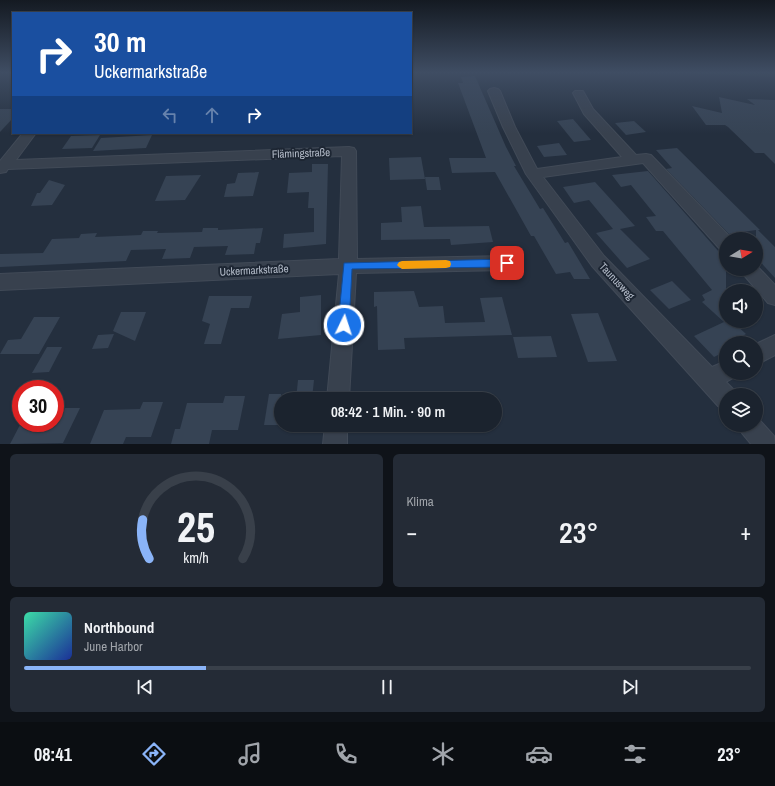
<!DOCTYPE html>
<html lang="de">
<head>
<meta charset="utf-8">
<style>
  :root { --surface:#1b232e; --page:#242b36; --text:#f1f3f6; --muted:#a0a4aa; --line:#39404a; --accent:#8ab4f8 }
  body { margin:0; font-family:"Archivo Narrow",sans-serif; background:var(--page); color:var(--text); height:100vh; display:flex; flex-direction:column; font-size:15px; white-space:nowrap }
  * { box-sizing:border-box; margin:0 }
  p { font-size:13px; color:var(--muted) }
  .icon { flex:none; width:22px; height:22px; fill:none; stroke:currentColor; stroke-width:2; stroke-linecap:round; stroke-linejoin:round }
  .map { position:relative; height:444px; overflow:hidden }
  .side { display:flex; flex-direction:column; gap:10px; padding:10px; background:#0f1319; flex:1 }
  .side>* { flex:none }
  .banner { position:absolute; left:12px; top:12px; width:400px; height:122px; border-radius:0px; box-shadow:0 1px 3px #0004,0 0 0 1px var(--line); background:#1a4fa0; color:#fff; overflow:hidden }
  .needle { width:26px; rotate:79deg }
  .fabs { position:absolute; left:719px; top:232px; display:grid; gap:8px }
  .fabs a { display:grid; place-items:center; width:44px; height:44px; border-radius:50%; background:var(--surface); box-shadow:0 1px 3px #0004,0 0 0 1px var(--line); font-size:20px }
  .speed { position:absolute; left:12px; top:380px; display:flex; gap:8px; font-size:20px; font-weight:700; text-align:center }
  .speed>* { display:grid; place-content:center; width:52px; height:52px; border-radius:50%; background:var(--surface); box-shadow:0 1px 3px #0004,0 0 0 1px var(--line); line-height:1 }
  .speed .limit { border:6px solid #d22; background:#fff; color:#111 }
  .pin { position:absolute; display:grid; place-items:center; width:34px; height:34px; color:#fff; margin:-17px; border-radius:8px; box-shadow:0 2px 6px #0006 }
  .me { position:absolute; width:44px; margin:-22px; rotate:4deg; stroke-linejoin:round; filter:drop-shadow(0 0 3px #0008) }
  .turn { display:flex; align-items:center; gap:14px; height:84px; padding:0 16px; font-size:18px }
  .turn .icon { width:52px; height:52px; stroke-width:2.5 }
  .turn b { display:block; font-size:28px; line-height:34px }
  .lanes { display:flex; align-items:center; height:38px; padding:0 16px; background:#0003; justify-content:center; gap:20px; direction:ltr }
  .lanes .off { opacity:.35 }
  .big { font-size:30px; font-weight:600; line-height:1.1 }
  .side .card { flex:1; display:flex; flex-direction:column; justify-content:center; gap:6px; min-width:0; padding:0 14px; border-radius:6px; background:var(--page) }
  .side .dial { align-items:center; gap:0 }
  .dial svg { height:104px; overflow:visible; fill:none; stroke:var(--line); stroke-width:7; stroke-linecap:round; text-anchor:middle }
  .dial text { fill:var(--text); stroke:none }
  .song { display:flex; align-items:center; gap:12px }
  .cover { width:48px; height:48px; border-radius:6px; background:linear-gradient(135deg,hsl(160 70% 55%),hsl(230 70% 35%)) }
  .played { height:4px; border-radius:2px; background:linear-gradient(90deg,var(--accent) 25%,var(--line) 25%) }
  .keys { display:flex; justify-content:space-around; direction:ltr }
  .heat { display:flex; justify-content:space-between; align-items:center; font-size:22px; direction:ltr }
  .side .tiles { flex:1; display:grid; gap:10px; grid-template-columns:1fr 1fr }
  .card:last-child { grid-column:span 2 }
  .trip { position:absolute; left:274px; top:392px; width:228px; height:40px; border-radius:20px; background:var(--surface); box-shadow:0 1px 3px #0004,0 0 0 1px var(--line); font-weight:600; line-height:40px; text-align:center }
  .tab-bar { display:flex; height:64px; justify-content:space-around; align-items:center; background:#0b0e12; color:var(--muted) }
  .tab-bar .icon { width:28px; height:28px }
  .tab-bar .current { color:var(--accent) }
  .tab-bar b { font-size:18px; color:var(--text) }
  .map>svg:first-child { display:block }
  .green { fill:#263c3f }
  .building { fill:#364354 }
  .lines { fill:none; stroke-linecap:round; stroke-linejoin:round }
  .minor-casing { stroke:#414a57; stroke-width:2 }
  .minor { fill:#38414e; fill-rule:evenodd }
  .route { fill:#1a73e8; stroke:#114b97 }
  .slow { fill:#f59e0b }
  .labels { text-anchor:middle; stroke-width:4; stroke-linejoin:round; paint-order:stroke }
  .street-label { font-size:11px; fill:#b4bcc9; stroke:#1d2633 }
</style>
</head>
<body>
<div class="map">
<svg width="775" height="444" viewBox="0 0 775 444">
  <rect width="100%" height="100%" fill="#242f3e"/>
  <path class="green" d="M660,72H775V77L665,72Z"/>
  <g class="building">
    <path d="M475,76L506,147L516,166H514L540,209L543,208L565,243L568,242L590,279H574L570,272L556,274L534,236H531L495,172L452,173L449,158H486L458,83H463L461,77Z"/>
    <path d="M719,97L755,105L747,99L775,100V164L764,153H755L728,127L725,125H706L692,106L722,113Z"/>
    <path d="M0,109H13V118L0,132Z"/>
    <path d="M573,119L591,140L574,142L557,121Z"/>
    <path d="M634,121L646,132L626,135L615,123Z"/>
    <path d="M100,135L92,148L62,149L71,136Z"/>
    <path d="M152,135L146,148L93,151L101,138Z"/>
    <path d="M559,143L567,155L544,157L537,146Z"/>
    <path d="M677,148L760,230H758L775,247V278L756,257V230L729,234L666,169L672,168L656,150Z"/>
    <path d="M421,157L425,179L390,180L389,158Z"/>
    <path d="M312,164H328L326,244L283,248L284,234L314,232V208H308L309,192L287,193L289,173L312,172Z"/>
    <path d="M648,171L726,260V321H732L746,334L730,343H726V351L714,357L694,336L724,322L702,302L705,300L702,295L712,290L663,231H656L646,217L656,216L631,185L621,187L612,175Z"/>
    <path d="M259,172L253,196L224,197L227,184L235,183L238,173Z"/>
    <path d="M201,175L185,200L155,201L166,176Z"/>
    <path d="M425,177H439L441,190H427Z"/>
    <path d="M49,180L65,185L52,205L31,206L37,193H40Z"/>
    <path d="M595,182L635,226L620,229L650,259L627,268L596,233L613,229L589,200L574,203L563,187Z"/>
    <path d="M421,206L424,227L489,226L493,242L451,245L450,239L381,240V223L402,222L401,207Z"/>
    <path d="M203,228H218V230L263,228L260,243H256L254,254L225,255L228,246L194,247L190,258L162,259L166,249L131,250L126,261L0,267V254L43,253L52,239L79,238L81,234L97,233L95,237L141,235L143,231H158L157,233L202,232Z"/>
    <path d="M672,281L691,300L669,309L650,290Z"/>
    <path d="M414,291L419,307L443,306L445,323L485,322L480,298L502,297L512,335L404,338L405,349L378,350L377,306L374,307V292Z"/>
    <path d="M321,295V335L278,339L282,314L300,312V297Z"/>
    <path d="M209,296H252L249,308H231L221,344H204L210,324L202,321Z"/>
    <path d="M121,312H146L135,341L113,331Z"/>
    <path d="M598,313L617,361L588,362L571,314Z"/>
    <path d="M34,317H60L39,354H0L8,340L21,339Z"/>
    <path d="M114,334L108,348L92,349L98,335Z"/>
    <path d="M551,336L557,357L518,358L513,337Z"/>
    <path d="M47,347H62L49,372L32,373Z"/>
    <path d="M298,380H314L312,399H296Z"/>
    <path d="M269,394H281V425H264Z"/>
    <path d="M225,396H245L238,430H212L209,444H171L175,429H180L187,403H223Z"/>
    <path d="M143,402H163L151,437H126L123,444H90L104,410L140,409Z"/>
    <path d="M65,408H80L63,443L10,444L21,423H55V415H62Z"/>
  </g>
  <g class="lines">
    <defs>
      <g id="minor">
        <path d="M494,88L498,89L500,91L515,127L537,169L622,157L584,114L573,93L575,91H583L593,109L636,155L646,154L651,155L732,239H726V251L720,249L643,163L543,177L604,256L712,367L726,361V373H736L733,378L726,382L734,390L736,395H726V409L718,406L592,266L526,174L503,127L488,91L490,89Z"/>
        <path d="M23,133H36L16,160L349,147L354,148L356,151L357,259L507,256L513,258L516,263L513,268L507,270L356,273L349,399H327L339,274L0,290V274L339,259L342,156L8,169L6,172L0,173V161Z"/>
        <path d="M756,265L775,285V305L768,303L743,274L740,269H756Z"/>
        <path d="M775,335V355L756,365V344Z"/>
        <path d="M756,416L774,436L775,444H751L742,433L739,425H756Z"/>
        <path d="M325,425H347V444H323Z"/>
      </g>
    </defs>
    <use href="#minor" class="minor-casing"/>
    <use href="#minor" class="minor"/>
  </g>
  <linearGradient id="sky" x2="0" y2="1"><stop stop-color="#141a22"/><stop offset="0.54" stop-color="#3f4d63"/><stop offset="1" stop-color="#3f4d63" stop-opacity="0"/></linearGradient>
  <rect width="775" height="134" fill="url(#sky)"/>
  <path class="route" d="M507,259L511,260L512,263L511,265L507,267L352,269L349,325L347,328L344,330L340,328L338,325L344,263Z"/>
  <path class="slow" d="M446,260L450,261L451,264L450,267L446,268L402,269L399,267L397,265L399,262L402,261Z"/>
  <g class="labels">
    <g class="street-label">
      <text transform="translate(301 153) rotate(-2)" y="4">Flämingstraße</text>
      <text transform="translate(254 270) rotate(-3)" y="4">Uckermarkstraße</text>
      <text transform="translate(617 281) rotate(47)" y="4">Taunusweg</text>
    </g>
  </g>
</svg>
<div class="fabs">
<a><svg class="needle" viewBox="-14 -14 28 28"><path d="M0-13l5 13h-10z" fill="#e53935"/><path d="M0 13l5-13h-10z" fill="#a0a4aa"/></svg></a>
<a><svg class="icon" aria-label="sound" viewBox="0 0 24 24"><path d="M4 9h4l5-4v14l-5-4H4zM17 9q2 3 0 6"/></svg></a>
<a><svg class="icon" aria-label="search" viewBox="0 0 24 24"><circle cx="10" cy="10" r="6"/><path d="M15 15l6 6"/></svg></a>
<a><svg class="icon" aria-label="layers" viewBox="0 0 24 24"><path d="M12 4l9 5-9 5-9-5zM3 14l9 5 9-5"/></svg></a>
</div>
<div class="speed"><div class="limit">30</div></div>
<div class="pin" style="left:507px;top:263px;background:#d93025"><svg class="icon" aria-label="arrive" viewBox="0 0 24 24"><path d="M6 21V4h12l-3 4 3 4H6"/></svg></div>
<svg class="me" style="left:344px;top:325px" viewBox="-20 -20 40 40"><circle r="17" fill="#1a73e8" stroke="#fff" stroke-width="3"/><path d="M0-11L8 9 0 5-8 9z" fill="#fff"/></svg>
<div class="trip">08:42 · 1 Min. · 90 m</div>
<div class="banner">
<div class="turn"><svg class="icon" aria-label="right" viewBox="0 0 24 24"><path d="M7 20v-9h11M14 6l5 5-5 5"/></svg><div><b>30 m</b>Uckermarkstraße</div></div>
<div class="lanes"><svg class="icon off" aria-label="left" viewBox="0 0 24 24"><path d="M17 20v-9H6M10 6l-5 5 5 5"/></svg><svg class="icon off" aria-label="ahead" viewBox="0 0 24 24"><path d="M12 20V5M6 11l6-6 6 6"/></svg><svg class="icon" aria-label="right" viewBox="0 0 24 24"><path d="M7 20v-9h11M14 6l5 5-5 5"/></svg></div>
</div>
</div>
<section class="side">
<div class="tiles">
<div class="card dial"><svg viewBox="0 0 100 80">
<path d="M14 69A42 42 0 1 1 86 69"/>
<path d="M14 69A42 42 0 0 1 9 39" stroke="#8ab4f8"/>
<text x="50" y="56" font-size="32" font-weight="700">25</text>
<text x="50" y="72" font-size="11">km/h</text>
</svg></div>
<div class="card"><p>Klima</p>
<div class="heat"><a>−</a><b class="big">23°</b><a>+</a></div>
</div>
<div class="card">
<div class="song"><i class="cover"></i><div><b>Northbound</b><p>June Harbor</p></div></div>
<div class="played"></div>
<div class="keys"><svg class="icon" aria-label="previous" viewBox="0 0 24 24"><path d="M18 5L8 12l10 7zM5 5v14"/></svg><svg class="icon" aria-label="pause" viewBox="0 0 24 24"><path d="M8 5v14M16 5v14"/></svg><svg class="icon" aria-label="next" viewBox="0 0 24 24"><path d="M6 5l10 7-10 7zM19 5v14"/></svg></div>
</div>
</div>
</section>
<nav class="tab-bar">
<b>08:41</b>
<svg class="icon current" aria-label="directions" viewBox="0 0 24 24"><path d="M12 3l9 9-9 9-9-9zM9 14v-3h6M13 9l2 2-2 2"/></svg>
<svg class="icon" aria-label="music" viewBox="0 0 24 24"><path d="M9 18V5l10-2v13"/><circle cx="6" cy="18" r="3"/><circle cx="16" cy="16" r="3"/></svg>
<svg class="icon" aria-label="phone" viewBox="0 0 24 24"><path d="M5 4h4l2 5-3 2q2 4 5 5l2-3 5 2v4C11 20 4 13 5 4z"/></svg>
<svg class="icon" aria-label="climate" viewBox="0 0 24 24"><path d="M12 3v18M4 7l16 10M4 17L20 7"/></svg>
<svg class="icon" aria-label="car" viewBox="0 0 24 24"><path d="M5 17H2v-5l4-1 3-4h7l3 4 3 1v5h-3M9 17h6M6 11h13"/><circle cx="7" cy="17" r="2"/><circle cx="17" cy="17" r="2"/></svg>
<svg class="icon" aria-label="filters" viewBox="0 0 24 24"><path d="M4 7h16M4 17h16"/><circle cx="9" cy="7" r="2"/><circle cx="15" cy="17" r="2"/></svg>
<b>23°</b>
</nav>
</body>
</html>
